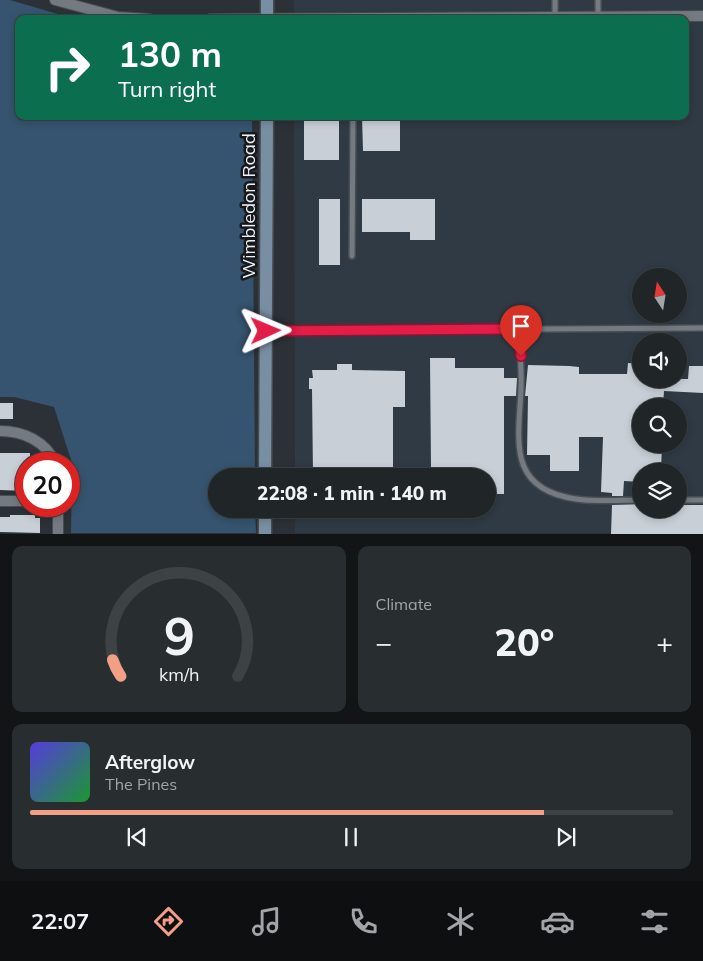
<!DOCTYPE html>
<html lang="en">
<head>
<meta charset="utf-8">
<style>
  :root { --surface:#202528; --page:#282d30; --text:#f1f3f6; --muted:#a2a5a8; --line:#3d4245; --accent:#f39f85 }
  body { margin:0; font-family:Mulish,sans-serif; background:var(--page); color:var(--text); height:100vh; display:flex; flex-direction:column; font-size:19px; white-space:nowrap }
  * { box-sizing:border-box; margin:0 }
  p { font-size:16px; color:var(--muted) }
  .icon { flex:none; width:28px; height:28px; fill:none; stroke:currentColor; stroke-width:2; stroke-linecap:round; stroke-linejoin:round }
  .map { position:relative; height:534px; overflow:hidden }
  .sheet { display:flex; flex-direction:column; gap:12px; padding:12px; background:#121416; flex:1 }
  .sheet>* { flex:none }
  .banner { position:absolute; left:15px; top:15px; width:674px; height:105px; border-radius:10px; box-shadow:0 2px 8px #0003,0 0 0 1px var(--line); background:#0b6e4f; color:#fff; overflow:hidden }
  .needle { width:32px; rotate:348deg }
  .controls { position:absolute; left:632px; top:268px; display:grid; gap:10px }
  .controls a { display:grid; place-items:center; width:55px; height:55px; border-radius:50%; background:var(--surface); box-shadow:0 2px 8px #0003,0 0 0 1px var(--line); font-size:25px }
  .speed { position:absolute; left:15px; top:452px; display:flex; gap:10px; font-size:25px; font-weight:700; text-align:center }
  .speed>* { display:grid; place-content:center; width:65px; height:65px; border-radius:50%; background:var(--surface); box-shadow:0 2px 8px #0003,0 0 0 1px var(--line); line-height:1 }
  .speed .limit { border:8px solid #d22; background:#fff; color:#111 }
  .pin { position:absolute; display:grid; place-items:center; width:42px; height:42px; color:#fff; margin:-51px -21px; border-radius:50% 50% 50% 0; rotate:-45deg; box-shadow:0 0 5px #0007 }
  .pin .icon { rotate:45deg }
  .me { position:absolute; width:55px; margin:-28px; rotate:89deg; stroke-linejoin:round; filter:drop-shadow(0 0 4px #0008) }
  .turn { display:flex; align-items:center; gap:18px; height:105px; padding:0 20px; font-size:22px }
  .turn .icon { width:65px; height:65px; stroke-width:2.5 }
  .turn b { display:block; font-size:35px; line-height:42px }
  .big { font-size:38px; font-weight:800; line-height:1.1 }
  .sheet .widget { flex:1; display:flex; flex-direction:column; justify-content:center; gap:8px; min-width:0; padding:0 18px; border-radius:10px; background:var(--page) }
  .sheet .dial { align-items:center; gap:0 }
  .dial svg { height:130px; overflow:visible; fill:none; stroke:var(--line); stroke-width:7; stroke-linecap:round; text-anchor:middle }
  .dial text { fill:var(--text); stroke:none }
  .song { display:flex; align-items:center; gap:15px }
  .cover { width:60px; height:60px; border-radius:8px; background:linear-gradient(135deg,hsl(250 70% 55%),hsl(130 70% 35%)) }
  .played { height:5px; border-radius:2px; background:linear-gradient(90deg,var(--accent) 80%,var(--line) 80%) }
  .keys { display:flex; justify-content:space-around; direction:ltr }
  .heat { display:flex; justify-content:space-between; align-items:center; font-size:28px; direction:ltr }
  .sheet .tiles { flex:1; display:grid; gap:12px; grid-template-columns:1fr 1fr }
  .widget:last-child { grid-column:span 2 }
  .trip { position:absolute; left:208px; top:468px; width:288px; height:50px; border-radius:25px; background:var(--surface); box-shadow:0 2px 8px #0003,0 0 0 1px var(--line); font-weight:800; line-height:50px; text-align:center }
  .tab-bar { display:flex; height:80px; justify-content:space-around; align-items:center; background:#0d0f10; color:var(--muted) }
  .tab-bar .icon { width:35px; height:35px }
  .tab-bar .active { color:var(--accent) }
  .tab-bar b { font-size:22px; color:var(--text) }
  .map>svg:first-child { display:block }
  .built { fill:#2f3a44; fill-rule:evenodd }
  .green { fill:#36546f }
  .building { fill:#c8cfd6 }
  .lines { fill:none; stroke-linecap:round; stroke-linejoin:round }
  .lane-casing { stroke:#484d51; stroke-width:8 }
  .street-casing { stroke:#484d51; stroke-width:12 }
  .secondary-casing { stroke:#484d51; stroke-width:15 }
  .lane { stroke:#747a81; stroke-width:5 }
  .street { stroke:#747a81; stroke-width:10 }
  .secondary { stroke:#788ea3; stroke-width:12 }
  .route-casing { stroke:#92132f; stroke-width:12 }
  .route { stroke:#e11d48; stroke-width:9 }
  .labels { text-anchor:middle; stroke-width:5; stroke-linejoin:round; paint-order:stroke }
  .street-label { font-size:18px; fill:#edf0f4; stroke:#16181b }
</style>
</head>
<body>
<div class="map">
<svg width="703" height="534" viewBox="0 0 703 534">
  <rect width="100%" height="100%" fill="#2b3136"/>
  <path class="built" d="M294,0H703V533H295V509H486V476H295L294,116H685V19H294ZM641,276H679V314H641ZM641,341H679V379H641ZM641,406H679V444H641ZM641,471H679V509H641Z"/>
  <path class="green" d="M0,0H10L75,19H19V116H252L255,476H216V509H255L256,533H71L72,463L54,407L14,397H0Z"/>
  <g class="building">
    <rect x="304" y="116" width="35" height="44"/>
    <path d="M362,116H400V151H363Z"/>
    <rect x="319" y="199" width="21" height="66"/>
    <path d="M362,199H435V240H410V232H362Z"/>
    <path d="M430,358H455V368H504V378H517L516,396H504V494H486V476H478L477,468H431Z"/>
    <path d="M628,363L641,364V379H688L689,366H703V393L664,391L663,406H641V444H662L661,471H641V482L624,481L623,496H612V493L601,492L603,437H579V471H550V455H527L528,396H525L528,365L569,366L579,367V374H627Z"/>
    <path d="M337,364H352V370L405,371V407H393V476H313L312,389H309V378H313L312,370H337Z"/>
    <rect x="0" y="403" width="13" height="16"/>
    <path d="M0,453H30V464H26V491L0,490Z"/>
    <path d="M641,504V509H679V505H703V534H611L612,505Z"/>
    <path d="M10,515H35V518H40V533L0,532V517H10Z"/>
  </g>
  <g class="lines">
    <defs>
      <g id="lane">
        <path d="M555,0V16"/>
        <path d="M598,16V0"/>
        <path d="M352,256L353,116"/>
        <path d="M518,329C520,349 522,369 521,390C518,443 508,489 576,499C597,502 620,500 641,500"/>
        <path d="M266,331L703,328"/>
        <path d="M679,500H703"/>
      </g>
      <g id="street">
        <path d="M55,0L118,17L149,19"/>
        <path d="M210,19L703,16"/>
        <path d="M0,431C23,431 46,441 56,464"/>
        <path d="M0,501H26"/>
        <path d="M58,506V534"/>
      </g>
      <g id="secondary">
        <path d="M267,0V19"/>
        <path d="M265,476L267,116"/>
        <path d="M265,534V509"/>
      </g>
    </defs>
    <use href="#lane" class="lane-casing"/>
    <use href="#street" class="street-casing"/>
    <use href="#secondary" class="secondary-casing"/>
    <use href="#lane" class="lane"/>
    <use href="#street" class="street"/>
    <use href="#secondary" class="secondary"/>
  </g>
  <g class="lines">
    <defs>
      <path id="route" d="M266,331L518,329L521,356"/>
    </defs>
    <use href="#route" class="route-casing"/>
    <use href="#route" class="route"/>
  </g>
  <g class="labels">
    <g class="street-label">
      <text transform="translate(249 206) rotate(-90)" y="6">Wimbledon Road</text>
    </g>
  </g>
</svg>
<div class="controls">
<a><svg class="needle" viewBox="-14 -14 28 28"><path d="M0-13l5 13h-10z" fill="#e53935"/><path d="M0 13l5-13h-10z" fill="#a2a5a8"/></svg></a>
<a><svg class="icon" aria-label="sound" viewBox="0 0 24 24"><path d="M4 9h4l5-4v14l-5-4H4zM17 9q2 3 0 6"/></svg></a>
<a><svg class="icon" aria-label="search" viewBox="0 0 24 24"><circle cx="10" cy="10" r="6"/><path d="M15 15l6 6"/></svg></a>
<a><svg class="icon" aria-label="layers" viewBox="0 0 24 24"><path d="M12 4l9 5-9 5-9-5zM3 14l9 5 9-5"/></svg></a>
</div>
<div class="speed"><div class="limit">20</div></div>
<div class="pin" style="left:521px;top:356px;background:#d93025"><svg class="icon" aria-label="arrive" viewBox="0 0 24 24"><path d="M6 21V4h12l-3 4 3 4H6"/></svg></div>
<svg class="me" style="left:266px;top:331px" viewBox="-20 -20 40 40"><path d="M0-17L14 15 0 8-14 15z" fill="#e11d48" stroke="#fff" stroke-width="4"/></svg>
<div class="trip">22:08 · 1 min · 140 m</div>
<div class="banner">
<div class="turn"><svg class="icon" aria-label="right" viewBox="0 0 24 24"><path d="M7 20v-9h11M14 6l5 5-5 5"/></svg><div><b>130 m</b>Turn right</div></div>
</div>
</div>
<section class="sheet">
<div class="tiles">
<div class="widget dial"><svg viewBox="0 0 100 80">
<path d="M14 69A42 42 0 1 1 86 69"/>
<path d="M14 69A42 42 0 0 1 9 59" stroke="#f39f85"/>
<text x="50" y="56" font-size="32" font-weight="700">9</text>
<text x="50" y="72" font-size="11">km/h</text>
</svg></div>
<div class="widget"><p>Climate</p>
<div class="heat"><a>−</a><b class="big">20°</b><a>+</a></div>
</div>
<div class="widget">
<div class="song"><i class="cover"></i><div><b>Afterglow</b><p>The Pines</p></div></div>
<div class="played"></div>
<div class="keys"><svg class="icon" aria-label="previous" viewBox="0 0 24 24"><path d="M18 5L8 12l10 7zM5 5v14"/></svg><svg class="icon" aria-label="pause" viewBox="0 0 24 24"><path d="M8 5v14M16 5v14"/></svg><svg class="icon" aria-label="next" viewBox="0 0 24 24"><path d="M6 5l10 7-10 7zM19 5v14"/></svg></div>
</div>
</div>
</section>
<nav class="tab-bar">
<b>22:07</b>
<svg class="icon active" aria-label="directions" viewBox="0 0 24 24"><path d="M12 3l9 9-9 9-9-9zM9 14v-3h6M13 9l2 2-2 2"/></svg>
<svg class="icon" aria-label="music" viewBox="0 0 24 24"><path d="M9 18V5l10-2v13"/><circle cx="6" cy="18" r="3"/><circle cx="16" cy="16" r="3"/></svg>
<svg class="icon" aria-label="phone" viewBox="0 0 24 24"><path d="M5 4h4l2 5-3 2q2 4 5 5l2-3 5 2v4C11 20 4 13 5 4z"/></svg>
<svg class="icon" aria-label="climate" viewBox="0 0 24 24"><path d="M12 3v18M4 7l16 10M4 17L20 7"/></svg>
<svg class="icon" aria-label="car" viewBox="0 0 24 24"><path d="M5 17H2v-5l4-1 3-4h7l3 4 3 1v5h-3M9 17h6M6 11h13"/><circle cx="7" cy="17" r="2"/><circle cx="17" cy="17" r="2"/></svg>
<svg class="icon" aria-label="filters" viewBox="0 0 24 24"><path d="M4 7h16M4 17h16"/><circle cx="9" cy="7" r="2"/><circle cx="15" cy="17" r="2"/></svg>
</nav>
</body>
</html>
